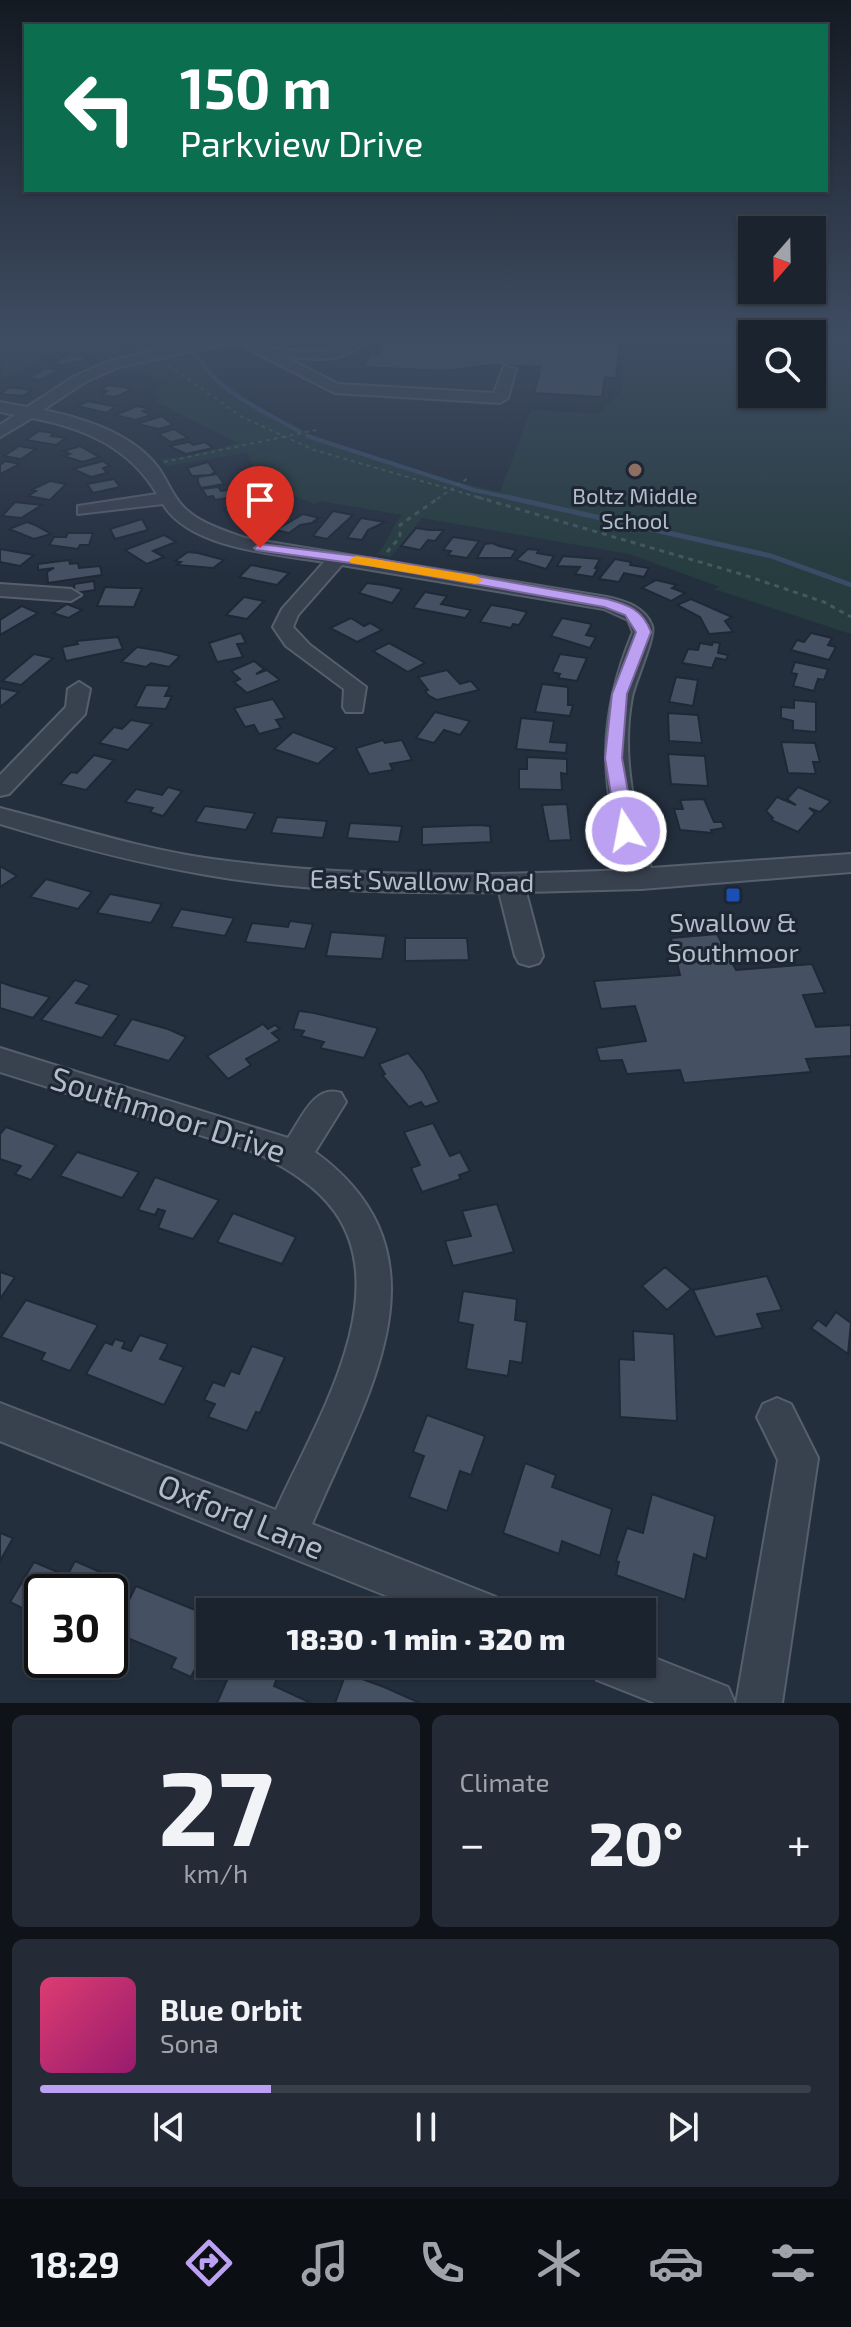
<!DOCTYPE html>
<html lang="en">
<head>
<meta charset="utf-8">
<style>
  :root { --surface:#1b232e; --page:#242b36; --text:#f1f3f6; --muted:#a0a4aa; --line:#39404a; --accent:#bca0f2 }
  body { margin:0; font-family:"Exo 2",sans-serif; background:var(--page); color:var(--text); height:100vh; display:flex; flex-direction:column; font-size:30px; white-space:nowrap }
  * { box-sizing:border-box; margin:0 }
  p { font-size:26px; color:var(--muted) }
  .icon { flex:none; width:44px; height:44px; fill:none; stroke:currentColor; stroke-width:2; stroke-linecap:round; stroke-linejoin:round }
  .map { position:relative; height:1703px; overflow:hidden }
  .panel { display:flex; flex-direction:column; gap:12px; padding:12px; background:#0f1319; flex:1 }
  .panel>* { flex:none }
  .top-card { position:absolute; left:24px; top:24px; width:804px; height:168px; border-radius:0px; box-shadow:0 2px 6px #0004,0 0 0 2px var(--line); background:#0b6e4f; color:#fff; overflow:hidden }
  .needle { width:52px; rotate:200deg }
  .controls { position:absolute; left:738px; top:216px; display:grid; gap:16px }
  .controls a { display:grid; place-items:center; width:88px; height:88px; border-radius:0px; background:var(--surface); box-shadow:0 2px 6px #0004,0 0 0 2px var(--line); font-size:40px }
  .speed { position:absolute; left:24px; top:1574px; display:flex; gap:16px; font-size:40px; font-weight:700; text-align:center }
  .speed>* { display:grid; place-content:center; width:104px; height:104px; border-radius:50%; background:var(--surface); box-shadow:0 2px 6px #0004,0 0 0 2px var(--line); line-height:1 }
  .speed .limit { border:4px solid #111; border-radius:12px; background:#fff; color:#111 }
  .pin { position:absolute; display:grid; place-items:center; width:68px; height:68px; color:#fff; margin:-82px -34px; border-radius:50% 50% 50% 0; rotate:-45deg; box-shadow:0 0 8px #0007 }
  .pin .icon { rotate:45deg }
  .me { position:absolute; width:88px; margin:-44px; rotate:349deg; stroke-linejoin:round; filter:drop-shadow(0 0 6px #0008) }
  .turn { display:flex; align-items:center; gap:28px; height:168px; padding:0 24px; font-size:36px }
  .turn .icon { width:104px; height:104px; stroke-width:2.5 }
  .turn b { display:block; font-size:56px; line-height:68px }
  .big { font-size:60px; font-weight:800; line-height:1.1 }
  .panel .tile { flex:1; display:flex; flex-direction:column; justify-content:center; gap:12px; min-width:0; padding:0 28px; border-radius:12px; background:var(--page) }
  .panel .dial { align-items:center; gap:0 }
  .dial b { font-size:104px; line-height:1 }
  .song { display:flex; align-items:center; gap:24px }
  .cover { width:96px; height:96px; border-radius:12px; background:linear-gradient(135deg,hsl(340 70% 55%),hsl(320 70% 35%)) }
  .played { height:8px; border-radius:4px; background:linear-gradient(90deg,var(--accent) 30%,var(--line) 30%) }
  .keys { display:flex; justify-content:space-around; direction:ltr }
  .heat { display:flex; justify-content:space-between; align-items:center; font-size:44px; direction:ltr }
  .panel .tiles { flex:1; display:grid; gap:12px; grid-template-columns:1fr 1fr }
  .tile:last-child { grid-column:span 2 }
  .trip { position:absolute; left:196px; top:1598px; width:460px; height:80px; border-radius:0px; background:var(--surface); box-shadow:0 2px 6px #0004,0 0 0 2px var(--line); font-weight:800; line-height:80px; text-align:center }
  .tabs { display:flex; height:128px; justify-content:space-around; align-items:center; background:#0b0e12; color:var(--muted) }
  .tabs .icon { width:56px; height:56px }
  .tabs .active { color:var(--accent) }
  .tabs b { font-size:36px; color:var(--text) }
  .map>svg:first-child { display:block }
  .green { fill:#263c3f }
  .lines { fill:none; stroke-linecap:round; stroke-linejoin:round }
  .stream-far1 { stroke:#394c67; stroke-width:4 }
  .stream { stroke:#394c67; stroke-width:5 }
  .building { fill:#455162; stroke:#1f2835; stroke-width:2 }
  .minor-casing { stroke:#565f6c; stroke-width:4 }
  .path-far1 { stroke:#44595c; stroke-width:2; stroke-dasharray:4 4; stroke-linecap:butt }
  .path { stroke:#44595c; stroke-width:3; stroke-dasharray:5 5; stroke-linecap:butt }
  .minor { fill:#38414e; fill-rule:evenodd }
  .route { fill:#bca0f2; stroke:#7a689d; stroke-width:2 }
  .slow { fill:#f59e0b }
  .education-dot { fill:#8d6e63; stroke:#1d2633; stroke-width:3 }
  .transit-dot { fill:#1a4fb4; stroke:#1d2633; stroke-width:3 }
  .labels { text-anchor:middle; stroke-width:6; stroke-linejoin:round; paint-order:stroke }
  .far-poi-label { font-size:22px; fill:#b4bcc9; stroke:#1d2633 }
  .street-label { font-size:26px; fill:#b4bcc9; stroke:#1d2633 }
  .poi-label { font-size:26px; fill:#b4bcc9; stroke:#1d2633 }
  .near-street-label { font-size:32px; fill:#b4bcc9; stroke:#1d2633 }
</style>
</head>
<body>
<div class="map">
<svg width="851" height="1703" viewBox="0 0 851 1703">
  <rect width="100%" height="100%" fill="#242f3e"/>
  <g class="green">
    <path d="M0,337H214L108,361L57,351L2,379Z"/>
    <path d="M646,337H693L694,346L695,337H752V394H812V337L851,339V634L714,589L720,587L629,554L422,518L391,557L377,554C389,542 391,527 402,515L320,501L314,504L260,482L248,453L166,466L160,459L190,456L238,443L157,402L160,398L154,395L161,391L154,388L169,383L126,367L197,350C252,432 407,470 500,492L531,410L599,414L621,391L626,342L645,343Z"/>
  </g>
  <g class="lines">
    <g class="stream-far1">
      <path d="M175,337L180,340"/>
      <path d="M195,352C214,392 264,410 300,432"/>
      <path d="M307,436L474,490L516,499"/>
    </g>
    <path class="stream" d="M507,497L771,556L851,585"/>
  </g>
  <g class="building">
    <path d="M384,337H510L570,343L585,340L620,341L616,378L605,377L602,397L534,393L541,367L489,365L446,371L364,367L370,354H380Z"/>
    <path d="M69,354L79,356L92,358L63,365L53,363Z"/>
    <path d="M47,368L59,370L40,380L29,378Z"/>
    <path d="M108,385L129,388L131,390L115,397L101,395L107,391L101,390Z"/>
    <path d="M9,387L32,390L23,396L0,394Z"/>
    <path d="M88,401L112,406H117L106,413L77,406Z"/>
    <path d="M137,406L151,409L143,411L151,415L136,420L115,415Z"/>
    <path d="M162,416L173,425L159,429L137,424Z"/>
    <path d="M174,429L188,438L171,442L158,434Z"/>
    <path d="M39,431L54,433L51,436L66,438L56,445L26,440Z"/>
    <path d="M189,442L193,445L205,442L213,448L186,454L169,446Z"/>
    <path d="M19,446L36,449L21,459L4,456Z"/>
    <path d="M80,446L87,450L99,457L83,462L63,456L70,454L64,451Z"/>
    <path d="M5,461L20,464L0,474V465Z"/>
    <path d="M103,461L110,466L103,468L107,473L91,477L73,469Z"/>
    <path d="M208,462L215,472L210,475L192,476L187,468Z"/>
    <path d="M217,474L224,484L201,488L198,482V477Z"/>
    <path d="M114,479L120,487L93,493L87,484Z"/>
    <path d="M50,481L66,484L50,500L28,496L36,491L31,490Z"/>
    <path d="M218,487L221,491L240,488L245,495L215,500L213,496L207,497L202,489Z"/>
    <path d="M252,496L271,504L236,516L223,510Z"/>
    <path d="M15,502L42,505L21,518L2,516Z"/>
    <path d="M263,511L284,519L268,528L247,520Z"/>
    <path d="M333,511L353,515L327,539L313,536Z"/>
    <path d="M303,514L319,518L314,521L318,522L300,525L289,533L276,530Z"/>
    <path d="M361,518L385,522L368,530L362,540L347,538Z"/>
    <path d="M142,519L148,530L115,539L110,529Z"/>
    <path d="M27,522L35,525L51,534L34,539L9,529Z"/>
    <path d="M416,528L429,530H444L435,541L428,540L420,550L401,546Z"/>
    <path d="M68,533H93L89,545H80L78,549L49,545L54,537H66Z"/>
    <path d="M164,535L176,542L153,551L164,557L147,564L125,550Z"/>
    <path d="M453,537L479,541L467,558L448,555L451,551L443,550Z"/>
    <path d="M492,543L499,546L516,550L511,558H477L485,544Z"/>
    <path d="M0,549L34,555L20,566L0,562Z"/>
    <path d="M528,549L539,550L537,553L554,556L546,569L516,560Z"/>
    <path d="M188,552L198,553L224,560L213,568L177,565L181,562L175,561Z"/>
    <path d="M563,556L600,559L595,568H598L593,577L575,574L580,567L557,566Z"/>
    <path d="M615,559L631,562L630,565L649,568L644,577L624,573L619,582L599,579Z"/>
    <path d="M69,560L70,564L78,563L79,568L100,566L102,575L48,583L47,572L54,568L38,570V564Z"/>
    <path d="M251,565L276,570L289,573L277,585L239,577Z"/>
    <path d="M656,580L677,585L672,588L685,593L671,601L642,588Z"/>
    <path d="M94,581L95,590L75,593L74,584Z"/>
    <path d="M367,583L383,585L402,589L392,603L359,593Z"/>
    <path d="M105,587L124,588H142L134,607L97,606Z"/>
    <path d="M425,592L447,596L441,604L471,610L465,618L413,608Z"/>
    <path d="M244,597L264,601L247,619L226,615Z"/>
    <path d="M691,599L732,617L725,621L733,632L709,634L700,617L677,605Z"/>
    <path d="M67,604L82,610L68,618L53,613Z"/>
    <path d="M491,605L510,608L527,612L519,625L513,624L511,628L480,622Z"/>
    <path d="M22,606L38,613L0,635V620Z"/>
    <path d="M351,618L364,626L370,623L382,630L357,642L330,628Z"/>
    <path d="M562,618L592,624L586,635L596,637L590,648L551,636Z"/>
    <path d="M241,633L246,643L237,644L243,657L217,662L209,643Z"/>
    <path d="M811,633L832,638L828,645L836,647L829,660L791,650L797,640L804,642Z"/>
    <path d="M118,637L123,649L66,661L62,647L78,644L76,641Z"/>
    <path d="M713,642L720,643L718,653L728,655L726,660L716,658L712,668L682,663L688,649L698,650L700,643L712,645Z"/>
    <path d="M389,643L415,657L425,663L408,672L373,651Z"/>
    <path d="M137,647L161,651L180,656L169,667L151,663L146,667L121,662Z"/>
    <path d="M34,654L53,658L21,685L2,681Z"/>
    <path d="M560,654L587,658L577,681L558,678L560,674L552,672Z"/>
    <path d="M254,661L264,669L256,674L267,670L280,680L247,693L234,682L240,679L231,671Z"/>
    <path d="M795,662L828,669L824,680L818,679L814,691L793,686L797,674L791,673Z"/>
    <path d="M447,670L460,684L471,681L479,690L437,700L429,696L425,691L428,690L418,677Z"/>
    <path d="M676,677L698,680L693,706L669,702Z"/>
    <path d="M542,684L568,687V705H573L570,716L535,712Z"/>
    <path d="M146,685L170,686L165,696H172L166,709L135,707Z"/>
    <path d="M0,688L19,692L0,707Z"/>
    <path d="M273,699L285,718L276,720L281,728L259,734L254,725L245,727L234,708Z"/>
    <path d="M794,700L816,702V732L793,730V721L781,718V707L794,708Z"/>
    <path d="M435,712L470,721L460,735L444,730L434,743L416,738Z"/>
    <path d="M668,713L698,715L702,743L669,741Z"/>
    <path d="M521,718L554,721L550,742L567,743L566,753L516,749Z"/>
    <path d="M131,720L152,724L128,750L99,743L114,727L122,729Z"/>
    <path d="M293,732L336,748L318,764L274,749Z"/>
    <path d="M383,740L385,743L402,740L412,760L390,764L393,770L369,774L356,748Z"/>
    <path d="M781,742L815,743L820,762H813L816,774L788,773Z"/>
    <path d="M668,754L705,756L708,786L671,784Z"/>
    <path d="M94,755L114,760L86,790L60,784L71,772L77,773Z"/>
    <path d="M527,757L567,759V774L561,773L562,790L519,789V769H527Z"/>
    <path d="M168,787L182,791L163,816L150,812L153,808L125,802L136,789L162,795Z"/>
    <path d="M798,787L831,801L820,812L809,808L815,813L798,832L771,820L773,818L766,811L777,797L796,805L787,799Z"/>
    <path d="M704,799L714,822H722L724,828L711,830L712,833L680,830L674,809H683L680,800Z"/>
    <path d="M567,804L571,840L549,841L542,805Z"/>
    <path d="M205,806L255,813L246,830L195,822Z"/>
    <path d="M277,817L327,821L323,838L271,833Z"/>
    <path d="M350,823L402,826L399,842L347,838Z"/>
    <path d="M479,825L490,826L491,842L422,845V827Z"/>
    <path d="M0,866L17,876L0,887Z"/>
    <path d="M46,879L75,887L92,892L78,909L30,897Z"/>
    <path d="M110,894L162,904L151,923L97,913Z"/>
    <path d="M181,909L234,918L225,936L171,927Z"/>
    <path d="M290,921L313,924L305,949L245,942L252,923L288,927Z"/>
    <path d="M331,932L386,936L382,959L326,956Z"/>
    <path d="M717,934L736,970L812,964L825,993L803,995L816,1027L851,1025V1056L806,1059L811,1072L684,1083L680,1070L627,1074L622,1060L600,1061L596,1048L646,1041L635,1006L601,1009L594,981L680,975L671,938Z"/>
    <path d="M405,938H467L469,960L405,961Z"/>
    <path d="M75,980L90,985L76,1003L119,1015L102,1038L41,1020Z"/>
    <path d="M0,982L11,986L50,997L33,1018L0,1008Z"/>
    <path d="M299,1011L314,1013L378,1028L364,1058L320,1048L324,1042L301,1036L304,1031L293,1029Z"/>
    <path d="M132,1019L168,1029L186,1037L169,1061L114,1045Z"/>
    <path d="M263,1024L268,1029L275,1025L280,1029L272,1033L280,1040L246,1059L251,1065L228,1079L207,1056Z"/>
    <path d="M408,1053L424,1073L439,1102L425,1107L421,1102L409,1107L382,1075L385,1074L379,1064Z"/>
    <path d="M433,1123L450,1156L460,1152L470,1171L459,1175L461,1179L422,1192L411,1168L420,1165L404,1132Z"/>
    <path d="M6,1127L56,1145L31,1180L15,1174L21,1166L0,1159V1134Z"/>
    <path d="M77,1152L139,1172L122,1198L60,1176Z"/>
    <path d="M155,1177L219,1200L193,1239L158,1228L165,1211L158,1209L155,1215L138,1210Z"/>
    <path d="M497,1204L514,1252L453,1266L445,1241L471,1236L462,1211Z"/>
    <path d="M233,1213L296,1237L282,1264L217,1242Z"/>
    <path d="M665,1267L691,1289L667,1310L642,1286Z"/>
    <path d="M0,1272L15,1277L0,1299Z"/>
    <path d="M767,1276L782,1310L757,1314L763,1328L715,1337L693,1290Z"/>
    <path d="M463,1291L517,1299L515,1320L527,1322L522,1363L510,1361L508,1376L466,1369L473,1325L458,1322Z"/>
    <path d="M26,1300L98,1325L70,1371L41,1360L45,1353L1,1337Z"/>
    <path d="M836,1312L851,1323L848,1354L811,1328L818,1320L826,1326Z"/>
    <path d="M633,1331L674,1334L677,1421L620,1417L619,1359L634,1360Z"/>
    <path d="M140,1335L168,1344L160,1359L184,1367L164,1405L86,1374L105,1342L112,1345L115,1339L125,1342L122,1348L131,1351Z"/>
    <path d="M252,1346L285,1357L260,1413L256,1412L247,1431L208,1417L215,1404L204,1400L213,1382L224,1386L231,1371L239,1374Z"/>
    <path d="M427,1415L485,1436L471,1475L460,1471L447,1511L409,1497L424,1456L413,1452Z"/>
    <path d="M525,1463L556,1475L552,1487L612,1509L600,1556L562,1541L559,1554L503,1533Z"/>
    <path d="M652,1494L715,1516L706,1559L694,1554L685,1600L616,1575L619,1562L616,1561L627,1528L643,1533Z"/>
    <path d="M0,1533L13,1538L0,1561Z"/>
    <path d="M75,1561L114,1578L107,1592H42V1618L10,1602L34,1562L67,1576Z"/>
    <path d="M136,1586L210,1616V1652L202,1670L196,1667L191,1677L171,1668L176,1658L113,1632Z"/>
    <path d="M234,1664H282L274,1686L311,1703H217Z"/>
    <path d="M346,1673L384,1687L420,1703H335Z"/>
  </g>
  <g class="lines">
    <defs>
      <g id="minor">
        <path d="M216,337C241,337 243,339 265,347C278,351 305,351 321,351C341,351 350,337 368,337C347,365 316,360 284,356L338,384L494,393L504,366L516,369L508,398L500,403L335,393L234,342L119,367L85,382L43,410C83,418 131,433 157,466C166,478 171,492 180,503C195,522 223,530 245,538L607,597C625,601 645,607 652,626C656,636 635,682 632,697C621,755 634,812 651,868L851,854V872L641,889L526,892L543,956L539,963L529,966L519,963L515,956L499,892C402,893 303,892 207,875C136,863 69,845 0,824V808C71,826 140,849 212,859C350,878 487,876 625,870C600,781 597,718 633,632L628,620L604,609L342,565L298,615L293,627L310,645L366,687L362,712H346L343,707L344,689L286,646L273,627L282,609L324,562C276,554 190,549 163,504L78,514V506L157,494C129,447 84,428 32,418L0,437V425L15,415L0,412V402L27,407L75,376L109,361Z"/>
        <path d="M0,584L71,589L81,595L71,601L0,596Z"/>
        <path d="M79,682L90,689L85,714L9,794L0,796V775L66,707L68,689Z"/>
        <path d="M0,1048L288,1138C302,1118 314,1084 341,1093L346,1102L315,1152C458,1256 365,1398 312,1524L496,1597L503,1612H427L0,1441V1403L276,1510C312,1428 396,1298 335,1212C316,1185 286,1168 257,1153L0,1072Z"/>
        <path d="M777,1398L791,1404L818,1458L782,1703H736L778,1460L757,1417L763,1404Z"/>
        <path d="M642,1653L728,1687L735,1703H655L597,1680L591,1664H642Z"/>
      </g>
    </defs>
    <use href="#minor" class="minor-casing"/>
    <g class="path-far1">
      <path d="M516,337L524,341"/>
      <path d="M587,340L588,337"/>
      <path d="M0,349L73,344L121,347"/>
      <path d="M168,365L242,417L314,450L484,499"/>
      <path d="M164,462L316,430"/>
      <path d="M437,499L468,478"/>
    </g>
    <g class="path">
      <path d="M477,497L741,574L824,602L851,617"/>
      <path d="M387,552L400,537V525L440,497"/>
    </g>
    <use href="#minor" class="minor"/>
  </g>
  <linearGradient id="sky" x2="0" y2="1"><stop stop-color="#141a22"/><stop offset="0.59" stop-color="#3f4d63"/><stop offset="1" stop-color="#3f4d63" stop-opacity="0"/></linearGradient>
  <rect width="851" height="576" fill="url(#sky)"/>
  <path class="route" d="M260,544L373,558L607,599C629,605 643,610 651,632L627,694L622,758L635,831L633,835H620L617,831L605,758L612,694L636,632L625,615L604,607L373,566L256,550L254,548Z"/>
  <path class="slow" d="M356,556L476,576L483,580L476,584L351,563L349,560Z"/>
  <circle class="education-dot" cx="635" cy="470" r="8"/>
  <rect class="transit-dot" x="725" y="887" width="16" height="16" rx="4"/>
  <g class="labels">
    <g class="far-poi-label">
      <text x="635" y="504">Boltz Middle<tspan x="635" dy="25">School</tspan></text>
    </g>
    <g class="street-label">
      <text transform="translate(422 881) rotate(1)" y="9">East Swallow Road</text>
    </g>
    <g class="poi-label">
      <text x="733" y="932">Swallow &amp;<tspan x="733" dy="30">Southmoor</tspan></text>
    </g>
    <g class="near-street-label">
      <text transform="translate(168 1115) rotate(18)" y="11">Southmoor Drive</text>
      <text transform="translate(241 1517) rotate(22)" y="11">Oxford Lane</text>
    </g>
  </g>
</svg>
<div class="controls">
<a><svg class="needle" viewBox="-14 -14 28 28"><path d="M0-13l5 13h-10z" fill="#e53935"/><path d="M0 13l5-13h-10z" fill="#a0a4aa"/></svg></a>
<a><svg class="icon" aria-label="search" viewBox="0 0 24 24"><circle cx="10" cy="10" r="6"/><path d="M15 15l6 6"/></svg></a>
</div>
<div class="speed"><div class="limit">30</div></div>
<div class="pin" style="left:260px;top:548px;background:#d93025"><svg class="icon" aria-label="arrive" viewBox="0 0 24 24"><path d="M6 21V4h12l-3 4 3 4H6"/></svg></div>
<svg class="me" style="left:626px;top:831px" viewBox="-20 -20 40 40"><circle r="17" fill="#bca0f2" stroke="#fff" stroke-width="3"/><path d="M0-11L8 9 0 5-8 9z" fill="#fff"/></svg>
<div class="trip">18:30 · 1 min · 320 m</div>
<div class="top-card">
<div class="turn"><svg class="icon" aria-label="left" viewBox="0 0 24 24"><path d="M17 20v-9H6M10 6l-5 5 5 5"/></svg><div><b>150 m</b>Parkview Drive</div></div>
</div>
</div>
<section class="panel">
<div class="tiles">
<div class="tile dial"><b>27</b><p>km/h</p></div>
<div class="tile"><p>Climate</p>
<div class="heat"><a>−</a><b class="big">20°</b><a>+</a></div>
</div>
<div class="tile">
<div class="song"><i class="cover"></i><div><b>Blue Orbit</b><p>Sona</p></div></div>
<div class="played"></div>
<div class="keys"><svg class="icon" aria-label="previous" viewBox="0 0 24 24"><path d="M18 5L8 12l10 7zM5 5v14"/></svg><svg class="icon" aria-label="pause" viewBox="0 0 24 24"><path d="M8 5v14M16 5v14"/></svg><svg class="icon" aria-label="next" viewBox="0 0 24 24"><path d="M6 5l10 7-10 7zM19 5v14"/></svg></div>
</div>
</div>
</section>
<nav class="tabs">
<b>18:29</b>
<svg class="icon active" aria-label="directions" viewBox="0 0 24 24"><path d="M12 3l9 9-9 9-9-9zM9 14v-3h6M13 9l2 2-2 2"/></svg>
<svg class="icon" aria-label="music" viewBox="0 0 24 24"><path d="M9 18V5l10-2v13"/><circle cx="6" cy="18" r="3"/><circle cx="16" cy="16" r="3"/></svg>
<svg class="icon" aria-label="phone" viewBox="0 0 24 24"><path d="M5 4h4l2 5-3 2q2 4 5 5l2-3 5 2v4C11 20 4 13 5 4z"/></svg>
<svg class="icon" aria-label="climate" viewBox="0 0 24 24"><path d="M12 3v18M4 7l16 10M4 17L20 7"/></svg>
<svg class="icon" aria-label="car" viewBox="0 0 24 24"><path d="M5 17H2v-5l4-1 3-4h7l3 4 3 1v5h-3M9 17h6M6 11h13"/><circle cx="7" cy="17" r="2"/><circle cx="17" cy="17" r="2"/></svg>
<svg class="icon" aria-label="filters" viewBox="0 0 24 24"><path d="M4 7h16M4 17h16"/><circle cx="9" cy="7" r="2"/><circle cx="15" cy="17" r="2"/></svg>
</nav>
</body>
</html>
